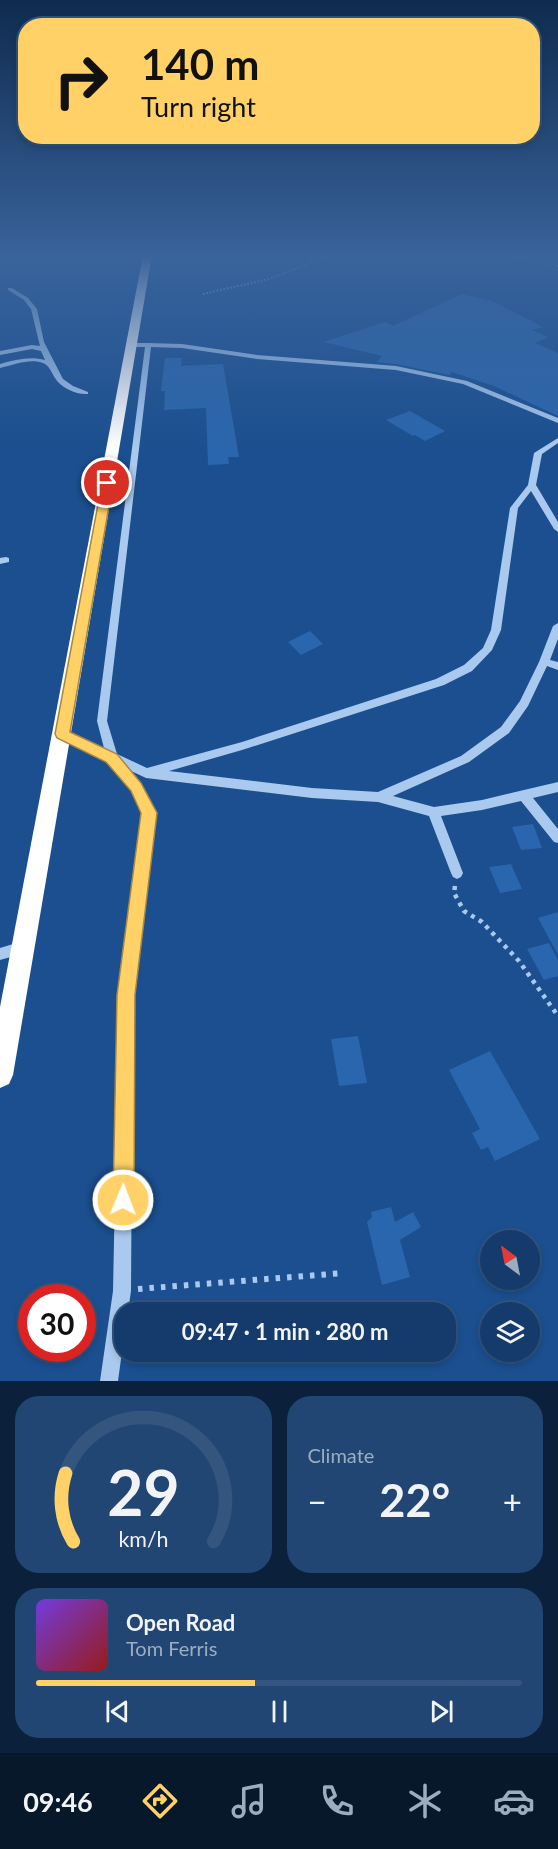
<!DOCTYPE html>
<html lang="en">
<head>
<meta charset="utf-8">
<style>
  :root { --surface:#143b6b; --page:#214673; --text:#f1f3f6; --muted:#9dadc1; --line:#33557e; --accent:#ffd166 }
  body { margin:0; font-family:Lato,sans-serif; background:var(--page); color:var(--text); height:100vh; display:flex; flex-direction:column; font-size:22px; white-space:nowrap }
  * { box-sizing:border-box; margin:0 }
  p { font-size:20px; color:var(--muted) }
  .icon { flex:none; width:33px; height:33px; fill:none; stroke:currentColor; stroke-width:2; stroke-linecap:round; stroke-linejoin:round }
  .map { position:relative; height:1381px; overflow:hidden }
  .drawer { display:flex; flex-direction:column; gap:15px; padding:15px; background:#0b203b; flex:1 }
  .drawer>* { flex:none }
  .guide { position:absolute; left:18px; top:18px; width:522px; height:126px; border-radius:24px; box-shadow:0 3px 9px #0003,0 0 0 2px var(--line); background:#ffd166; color:#111; overflow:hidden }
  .needle { width:39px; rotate:328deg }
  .fabs { position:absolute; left:480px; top:1230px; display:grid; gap:12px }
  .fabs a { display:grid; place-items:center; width:60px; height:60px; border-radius:50%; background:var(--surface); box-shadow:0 3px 9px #0003,0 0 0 2px var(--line); font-size:30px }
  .speed { position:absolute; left:18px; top:1284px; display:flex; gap:12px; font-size:30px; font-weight:700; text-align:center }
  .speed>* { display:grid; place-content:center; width:78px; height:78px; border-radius:50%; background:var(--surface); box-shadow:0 3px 9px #0003,0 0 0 2px var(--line); line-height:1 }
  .speed .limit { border:9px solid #d22; background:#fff; color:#111 }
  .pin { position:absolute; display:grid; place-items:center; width:51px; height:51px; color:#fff; margin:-26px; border:3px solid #fff; border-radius:50%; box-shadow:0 2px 6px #0007 }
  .me { position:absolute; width:66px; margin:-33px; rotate:1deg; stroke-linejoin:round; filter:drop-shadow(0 0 4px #0008) }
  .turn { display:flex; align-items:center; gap:21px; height:126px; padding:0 24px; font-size:27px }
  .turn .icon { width:78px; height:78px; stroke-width:2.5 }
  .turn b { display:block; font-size:42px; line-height:51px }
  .big { font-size:45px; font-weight:700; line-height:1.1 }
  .drawer .card { flex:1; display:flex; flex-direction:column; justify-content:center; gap:9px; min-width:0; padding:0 21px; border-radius:24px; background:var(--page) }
  .drawer .dial { align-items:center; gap:0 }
  .dial svg { height:156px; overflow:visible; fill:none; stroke:var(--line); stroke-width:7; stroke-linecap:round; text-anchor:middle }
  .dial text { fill:var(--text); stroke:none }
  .song { display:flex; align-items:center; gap:18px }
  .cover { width:72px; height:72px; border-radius:9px; background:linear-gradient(135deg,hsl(260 70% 55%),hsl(0 70% 35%)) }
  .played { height:6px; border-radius:3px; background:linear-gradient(90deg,var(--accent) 45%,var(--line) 45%) }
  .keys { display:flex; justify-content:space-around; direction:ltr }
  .heat { display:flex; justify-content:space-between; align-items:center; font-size:33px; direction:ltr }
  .drawer .tiles { flex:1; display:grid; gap:15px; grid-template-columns:1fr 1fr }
  .card:last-child { grid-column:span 2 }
  .trip { position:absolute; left:114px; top:1302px; width:342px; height:60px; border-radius:24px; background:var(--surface); box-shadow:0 3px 9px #0003,0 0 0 2px var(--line); font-weight:700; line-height:60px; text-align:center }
  .dock { display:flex; height:96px; justify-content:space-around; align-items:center; background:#08182b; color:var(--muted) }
  .dock .icon { width:42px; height:42px }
  .dock .selected { color:var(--accent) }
  .dock b { font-size:27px; color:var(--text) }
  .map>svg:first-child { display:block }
  .building { fill:#2a66ad }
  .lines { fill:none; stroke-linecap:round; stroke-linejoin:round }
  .path-far2 { stroke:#a9c9ee; stroke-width:2; stroke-dasharray:1.5 2; stroke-linecap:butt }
  .path-far1 { stroke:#a9c9ee; stroke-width:4.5; stroke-dasharray:4 5; stroke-linecap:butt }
  .path { stroke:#a9c9ee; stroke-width:6; stroke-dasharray:4.5 7; stroke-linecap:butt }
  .minor { fill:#a9c9ee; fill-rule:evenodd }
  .highway { fill:#fff; fill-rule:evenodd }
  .route { fill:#ffd166; stroke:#a68842; stroke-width:1.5 }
</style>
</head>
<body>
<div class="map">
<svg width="558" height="1381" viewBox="0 0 558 1381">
  <rect width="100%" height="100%" fill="#1b4f8f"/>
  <g class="building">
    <path d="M462,294L492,301L543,327L532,330L548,337L535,343L558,353V416L494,386L452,372L449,375L396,364L377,362L382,356L324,342L385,322L393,326Z"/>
    <path d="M165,358H182L181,366L223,364L239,457H228L229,464L208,465L206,408L164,410L165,391H161Z"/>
    <path d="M410,411L445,431L425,441L415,435L413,436L386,420Z"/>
    <path d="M310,631L323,644L301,655L288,642Z"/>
    <path d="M533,824L542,848L521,850L512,827Z"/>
    <path d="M511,864L522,889L500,893L489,867Z"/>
    <path d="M558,912V955L538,918Z"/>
    <path d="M549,943L558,960V976L544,980L527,949Z"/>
    <path d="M358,1036L367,1083L339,1086L331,1039Z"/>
    <path d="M490,1051L540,1139L495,1161L488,1147L481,1150L472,1133L480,1129L449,1070Z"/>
    <path d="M391,1207L395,1222L413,1212L421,1227L400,1240L410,1277L382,1285L367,1222L372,1217L371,1212Z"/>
  </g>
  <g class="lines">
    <g class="path-far2">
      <path d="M307,255L319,262"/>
      <path d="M509,255L558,266"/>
      <path d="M203,294L269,279L332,255"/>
    </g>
    <path class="path-far1" d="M455,886L454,893L464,911L482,922L519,961L558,1016"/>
    <path class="path" d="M138,1289L344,1273"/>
    <g class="minor">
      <path d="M8,288H12L28,298L37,309L44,342L63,379L73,386L88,392V394C77,395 61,388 55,378C51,372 50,366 43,363C30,358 13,365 0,368V364C15,360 30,356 45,360L41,351L32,349L0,355V351L32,345L40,346L31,309L24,300L8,290Z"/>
      <path d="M148,343L182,344L257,355L396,366L467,381L558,418V423L463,384L396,370L257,359L182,348L151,347L107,721L117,754L147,768L242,742L436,679L464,665L483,648L491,630L510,508L528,485L534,453L558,438V443L542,454L536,485L558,522V532L554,529L531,491L518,508L501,630L492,650L472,671L444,685L242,750L169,771L312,788L378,792L461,756L501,727L520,701L539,662L553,626L558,623V639L550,660L558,662V670L547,666L528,706L509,733L469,762L393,796L434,807L482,800L558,782V792L533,798L558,829V843L554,842L521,801L482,810L441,816L463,873L461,877L457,879L453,877L451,873L429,816L378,802L312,798L146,778L129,770L140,784L155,813L133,995L131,1291L128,1312H124V1337L118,1381H100L113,1291L119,995L143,813L132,790L107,760L58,737L56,734L58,731L62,730L104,748L97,721L145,347H131L128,345L131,343Z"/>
      <path d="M6,557L9,558V562L0,564V558Z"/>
      <path d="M23,941L28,942L30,947L28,952L0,960V948Z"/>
    </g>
    <path class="highway" d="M143,255H152L13,1075L9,1084L0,1088V1007Z"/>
  </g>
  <linearGradient id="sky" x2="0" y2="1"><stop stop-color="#0f2b4f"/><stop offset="0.57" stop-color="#39639b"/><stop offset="1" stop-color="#39639b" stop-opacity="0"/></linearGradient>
  <rect width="558" height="449" fill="url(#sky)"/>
  <path class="route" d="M107,479L113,483L70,732L117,754L141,783L157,813L135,995L134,1200L131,1207L123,1210L116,1207L113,1200L117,995L141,813L131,791L106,762L57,738L55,734L102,483Z"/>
</svg>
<div class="fabs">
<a><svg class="needle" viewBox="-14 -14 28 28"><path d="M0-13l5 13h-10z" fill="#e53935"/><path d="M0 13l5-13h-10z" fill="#9dadc1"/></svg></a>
<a><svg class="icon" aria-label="layers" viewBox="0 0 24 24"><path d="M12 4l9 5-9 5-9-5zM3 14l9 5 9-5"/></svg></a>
</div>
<div class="speed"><div class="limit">30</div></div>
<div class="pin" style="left:107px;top:483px;background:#d93025"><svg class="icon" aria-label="arrive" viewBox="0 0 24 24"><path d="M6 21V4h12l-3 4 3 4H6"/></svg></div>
<svg class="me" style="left:123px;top:1200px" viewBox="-20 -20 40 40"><circle r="17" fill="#ffd166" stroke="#fff" stroke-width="3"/><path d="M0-11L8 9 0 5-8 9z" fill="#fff"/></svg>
<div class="trip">09:47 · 1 min · 280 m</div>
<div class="guide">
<div class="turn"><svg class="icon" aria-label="right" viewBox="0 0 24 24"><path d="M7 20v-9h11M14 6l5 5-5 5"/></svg><div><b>140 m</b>Turn right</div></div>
</div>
</div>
<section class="drawer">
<div class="tiles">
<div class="card dial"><svg viewBox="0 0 100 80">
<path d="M14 69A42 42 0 1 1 86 69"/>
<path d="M14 69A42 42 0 0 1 10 34" stroke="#ffd166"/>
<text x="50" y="56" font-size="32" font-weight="700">29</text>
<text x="50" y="72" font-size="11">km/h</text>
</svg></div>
<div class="card"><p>Climate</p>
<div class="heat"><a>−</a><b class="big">22°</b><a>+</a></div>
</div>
<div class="card">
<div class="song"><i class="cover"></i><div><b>Open Road</b><p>Tom Ferris</p></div></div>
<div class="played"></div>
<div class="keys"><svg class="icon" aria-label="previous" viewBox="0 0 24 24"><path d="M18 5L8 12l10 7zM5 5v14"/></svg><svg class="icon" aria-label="pause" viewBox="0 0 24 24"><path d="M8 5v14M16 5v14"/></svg><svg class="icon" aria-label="next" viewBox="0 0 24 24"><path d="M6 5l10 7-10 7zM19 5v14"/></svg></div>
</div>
</div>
</section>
<nav class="dock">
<b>09:46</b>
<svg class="icon selected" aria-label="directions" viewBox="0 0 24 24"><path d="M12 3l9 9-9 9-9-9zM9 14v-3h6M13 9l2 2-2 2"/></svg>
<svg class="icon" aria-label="music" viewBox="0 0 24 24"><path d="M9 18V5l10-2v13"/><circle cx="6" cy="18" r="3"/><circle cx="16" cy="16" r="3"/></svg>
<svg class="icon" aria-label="phone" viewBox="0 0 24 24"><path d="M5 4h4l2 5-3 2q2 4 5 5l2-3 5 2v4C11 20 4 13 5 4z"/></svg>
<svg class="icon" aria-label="climate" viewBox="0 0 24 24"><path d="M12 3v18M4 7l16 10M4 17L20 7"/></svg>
<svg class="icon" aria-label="car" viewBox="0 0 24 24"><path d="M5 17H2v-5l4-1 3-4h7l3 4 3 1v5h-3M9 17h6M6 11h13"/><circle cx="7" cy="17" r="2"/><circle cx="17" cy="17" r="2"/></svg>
</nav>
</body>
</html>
